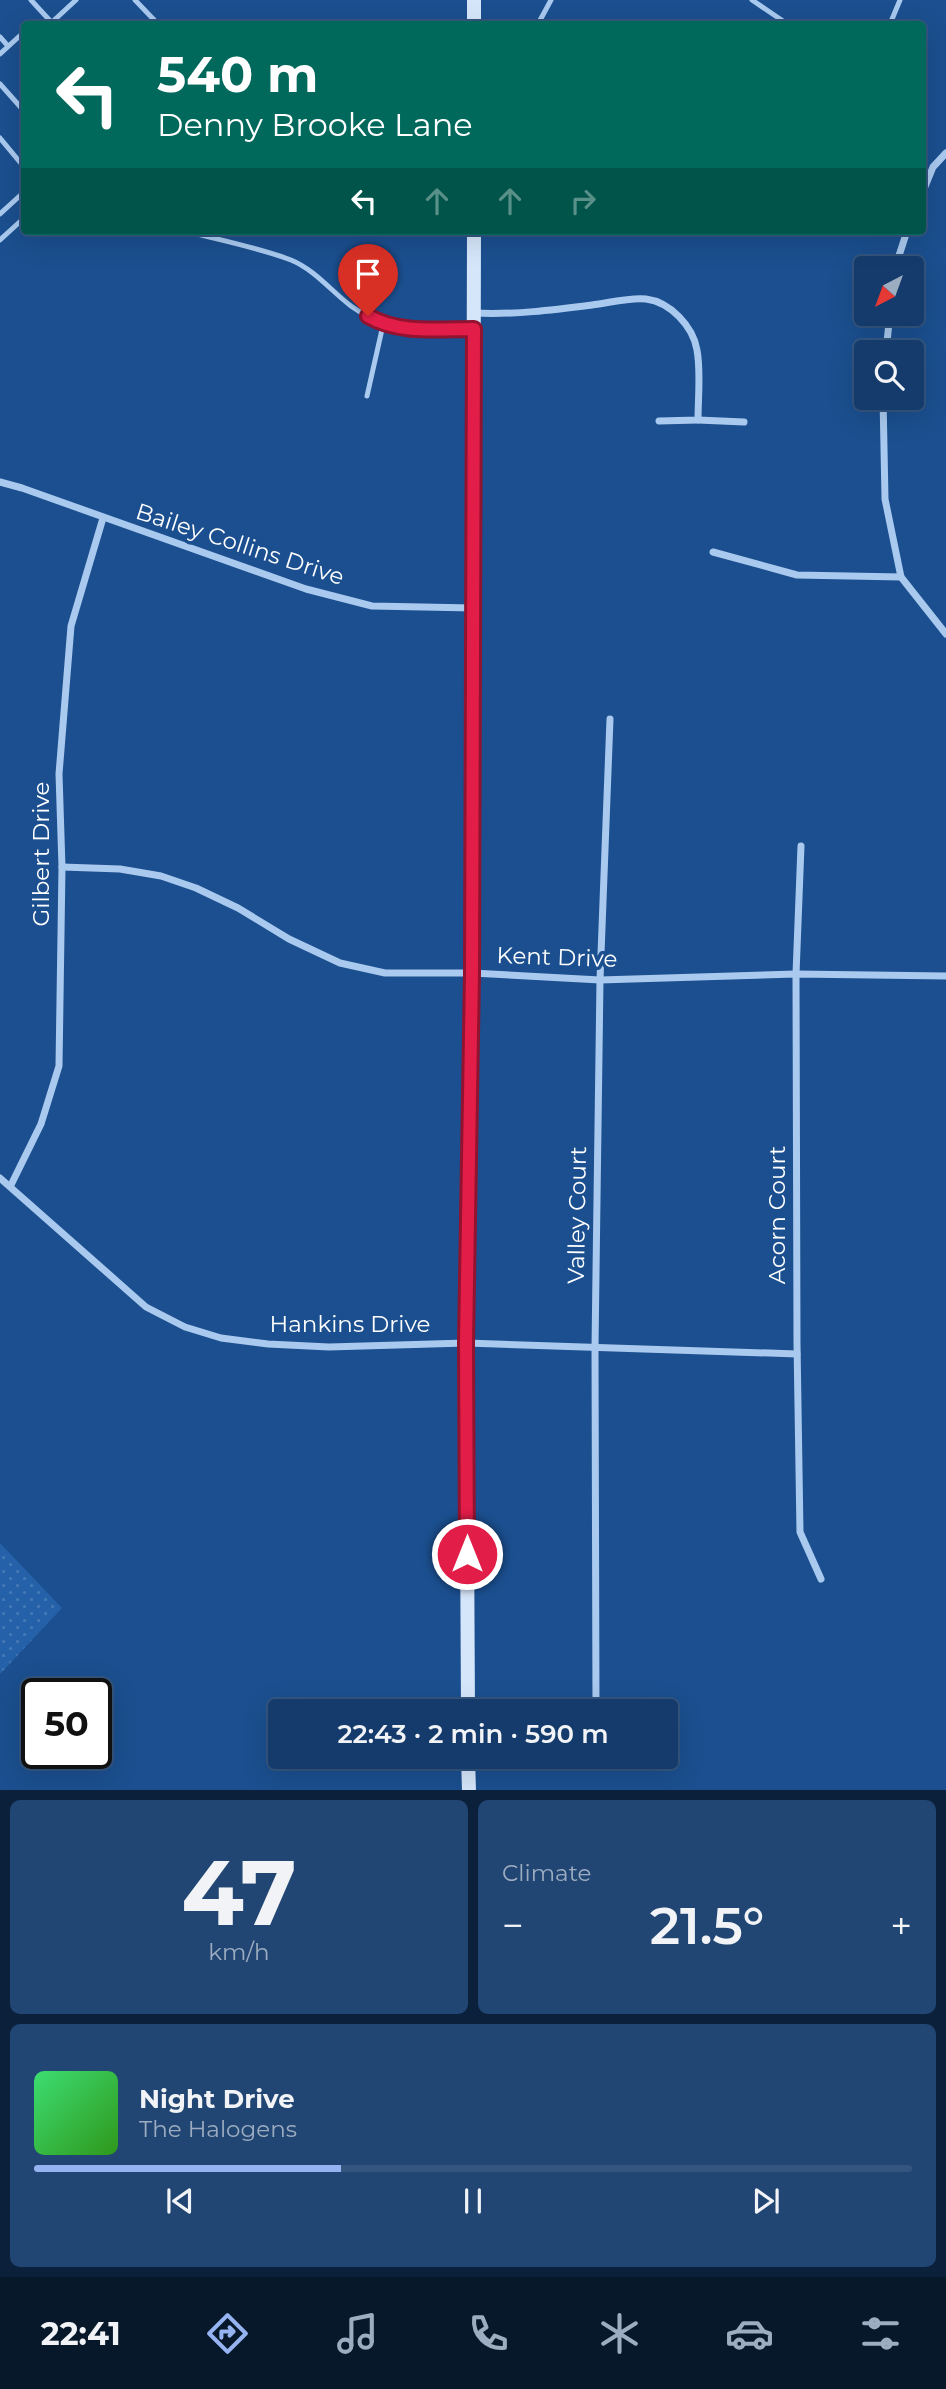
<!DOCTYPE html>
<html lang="en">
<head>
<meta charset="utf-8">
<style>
  :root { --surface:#143b6b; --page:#214673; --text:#f1f3f6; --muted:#9dadc1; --line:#33557e; --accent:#95b2f1 }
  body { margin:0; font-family:Montserrat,sans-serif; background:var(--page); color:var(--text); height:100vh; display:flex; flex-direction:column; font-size:26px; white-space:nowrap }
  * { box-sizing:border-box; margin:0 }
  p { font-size:23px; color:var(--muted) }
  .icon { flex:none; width:38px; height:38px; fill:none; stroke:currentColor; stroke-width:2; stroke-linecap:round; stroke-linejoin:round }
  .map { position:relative; height:1790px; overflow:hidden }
  .sheet { display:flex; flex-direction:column; gap:10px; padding:10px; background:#0b203b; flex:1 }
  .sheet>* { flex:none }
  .banner { position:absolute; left:21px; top:21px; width:905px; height:214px; border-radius:7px; box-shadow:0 7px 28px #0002,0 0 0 2px var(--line); background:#00695c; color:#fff; overflow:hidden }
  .needle { width:46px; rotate:221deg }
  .controls { position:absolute; left:854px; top:256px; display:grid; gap:14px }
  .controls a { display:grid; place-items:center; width:70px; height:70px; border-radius:7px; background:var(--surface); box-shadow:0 7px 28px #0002,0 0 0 2px var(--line); font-size:35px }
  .speed { position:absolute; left:21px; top:1678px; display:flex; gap:14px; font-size:35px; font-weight:700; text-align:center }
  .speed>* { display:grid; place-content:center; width:91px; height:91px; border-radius:50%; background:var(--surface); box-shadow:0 7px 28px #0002,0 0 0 2px var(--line); line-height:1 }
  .speed .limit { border:4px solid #111; border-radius:10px; background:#fff; color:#111 }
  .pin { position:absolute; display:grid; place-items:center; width:60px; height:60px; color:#fff; margin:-72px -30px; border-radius:50% 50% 50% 0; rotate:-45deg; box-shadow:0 0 7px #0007 }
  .pin .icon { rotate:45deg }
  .me { position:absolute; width:77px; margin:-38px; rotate:0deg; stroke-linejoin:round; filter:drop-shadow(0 0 5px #0008) }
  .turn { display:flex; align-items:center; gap:24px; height:147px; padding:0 21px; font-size:32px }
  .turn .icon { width:91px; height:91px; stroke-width:2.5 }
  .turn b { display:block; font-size:49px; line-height:60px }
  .lanes { display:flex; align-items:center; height:66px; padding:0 21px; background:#0003; justify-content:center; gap:35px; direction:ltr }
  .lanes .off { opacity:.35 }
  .big { font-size:52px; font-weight:600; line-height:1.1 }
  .sheet .card { flex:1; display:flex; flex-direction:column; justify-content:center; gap:10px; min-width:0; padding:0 24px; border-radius:10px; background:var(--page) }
  .sheet .dial { align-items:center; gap:0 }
  .dial b { font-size:91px; line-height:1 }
  .song { display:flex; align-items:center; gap:21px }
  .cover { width:84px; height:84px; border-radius:10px; background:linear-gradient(135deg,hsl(140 70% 55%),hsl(110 70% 35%)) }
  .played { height:7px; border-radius:4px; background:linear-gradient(90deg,var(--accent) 35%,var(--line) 35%) }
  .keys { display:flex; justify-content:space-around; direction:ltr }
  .heat { display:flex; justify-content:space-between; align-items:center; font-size:38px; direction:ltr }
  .sheet .tiles { flex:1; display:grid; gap:10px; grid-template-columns:1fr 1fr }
  .card:last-child { grid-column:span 2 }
  .trip { position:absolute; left:268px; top:1699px; width:410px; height:70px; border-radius:7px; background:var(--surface); box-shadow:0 7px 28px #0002,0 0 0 2px var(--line); font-weight:600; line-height:70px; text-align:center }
  .dock { display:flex; height:112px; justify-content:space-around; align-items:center; background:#08182b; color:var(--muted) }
  .dock .icon { width:49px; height:49px }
  .dock .active { color:var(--accent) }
  .dock b { font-size:32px; color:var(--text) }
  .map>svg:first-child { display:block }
  .grass { fill:url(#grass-dots) }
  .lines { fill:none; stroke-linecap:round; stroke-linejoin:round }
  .lane { stroke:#a9c9ee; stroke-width:5 }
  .street { stroke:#a9c9ee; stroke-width:7 }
  .secondary { stroke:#d6e6fa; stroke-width:14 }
  .route-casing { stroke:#92132f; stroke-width:18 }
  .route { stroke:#e11d48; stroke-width:12 }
  .labels { text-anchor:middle; stroke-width:7; stroke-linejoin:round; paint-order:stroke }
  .street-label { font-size:23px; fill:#fff; stroke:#1b4f8f }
</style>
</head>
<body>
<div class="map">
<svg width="946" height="1791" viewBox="0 0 946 1791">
  <defs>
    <pattern id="grass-dots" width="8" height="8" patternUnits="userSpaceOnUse" patternTransform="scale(1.75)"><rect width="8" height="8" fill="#2461a8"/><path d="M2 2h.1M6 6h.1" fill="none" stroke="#4579b5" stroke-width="1.8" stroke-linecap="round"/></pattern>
  </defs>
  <rect width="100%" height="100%" fill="#1b4f8f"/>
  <path class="grass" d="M0,1543L62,1608L0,1674Z"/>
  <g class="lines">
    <g class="lane">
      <path d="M31,0L53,24"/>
      <path d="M135,0L158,24"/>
      <path d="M752,0L783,21L784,24"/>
      <path d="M50,24L76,0"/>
      <path d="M538,24L551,0"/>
      <path d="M890,24L900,0"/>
      <path d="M0,37L8,46"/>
      <path d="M0,54L24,32"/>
      <path d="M0,84L24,111"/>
      <path d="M0,138L24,167"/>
      <path d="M0,214L24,192"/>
      <path d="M186,231C219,240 260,248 291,260C315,270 331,291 351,306C390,335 425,329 471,329"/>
      <path d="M0,240L24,218"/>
      <path d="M367,396L383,325"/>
    </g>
    <g class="street">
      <path d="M922,194L933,167L946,153"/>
      <path d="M895,268L907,231"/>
      <path d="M474,313C514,315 553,310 592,305C609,303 630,297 646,299C670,302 693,326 697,350C701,372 698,398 698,420L659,421"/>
      <path d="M886,352L890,313"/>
      <path d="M883,397L885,499L901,577L946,634"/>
      <path d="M698,420L744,422"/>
      <path d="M0,482L22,488L306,589L372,606L473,608"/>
      <path d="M713,552L797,575L901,577"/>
      <path d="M801,846L796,974L797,1343L800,1532L821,1579"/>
      <path d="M62,867L120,869L161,876L196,888L238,908L289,939L340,963L385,973H472L600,980L796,974L946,976"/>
      <path d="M0,1178L146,1307L185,1327L221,1338L268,1344L329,1347L466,1343L797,1354"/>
      <path d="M11,1185L41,1124L59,1066L62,867L59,774L71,626L103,518"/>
      <path d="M596,1712L595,1347L600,980L610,719"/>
      <path d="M618,1757L623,1763"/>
    </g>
    <g class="secondary">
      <path d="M474,24V0"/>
      <path d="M468,1712L466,1343L472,973L474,231"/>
      <path d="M468,1757L469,1791"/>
    </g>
  </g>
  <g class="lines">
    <defs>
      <path id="route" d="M368,316C399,334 437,329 474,329L472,973L466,1343L467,1554"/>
    </defs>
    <use href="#route" class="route-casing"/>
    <use href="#route" class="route"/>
  </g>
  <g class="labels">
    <g class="street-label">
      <text transform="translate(240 544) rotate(18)" y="8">Bailey Collins Drive</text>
      <text transform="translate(41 854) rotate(-90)" y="8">Gilbert Drive</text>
      <text transform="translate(557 957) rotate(2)" y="8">Kent Drive</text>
      <text transform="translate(577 1215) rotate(-89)" y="8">Valley Court</text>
      <text transform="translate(777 1215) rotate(-90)" y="8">Acorn Court</text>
      <text x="350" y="1332">Hankins Drive</text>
    </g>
  </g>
</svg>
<div class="controls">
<a><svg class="needle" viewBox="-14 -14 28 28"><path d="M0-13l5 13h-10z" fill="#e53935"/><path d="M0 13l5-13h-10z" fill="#9dadc1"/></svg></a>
<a><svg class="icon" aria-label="search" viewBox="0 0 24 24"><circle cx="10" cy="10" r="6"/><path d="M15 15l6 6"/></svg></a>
</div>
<div class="speed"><div class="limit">50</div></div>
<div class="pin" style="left:368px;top:316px;background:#d93025"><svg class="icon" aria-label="arrive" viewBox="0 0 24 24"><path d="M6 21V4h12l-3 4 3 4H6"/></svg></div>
<svg class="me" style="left:467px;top:1554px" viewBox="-20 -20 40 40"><circle r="17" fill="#e11d48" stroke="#fff" stroke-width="3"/><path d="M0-11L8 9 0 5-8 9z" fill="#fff"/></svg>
<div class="trip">22:43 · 2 min · 590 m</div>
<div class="banner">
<div class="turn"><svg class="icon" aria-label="left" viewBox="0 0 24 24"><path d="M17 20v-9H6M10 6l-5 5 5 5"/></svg><div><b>540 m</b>Denny Brooke Lane</div></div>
<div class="lanes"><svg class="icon" aria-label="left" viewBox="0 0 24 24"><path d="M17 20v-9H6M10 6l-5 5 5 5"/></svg><svg class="icon off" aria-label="ahead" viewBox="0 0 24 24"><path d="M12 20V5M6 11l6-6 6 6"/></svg><svg class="icon off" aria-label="ahead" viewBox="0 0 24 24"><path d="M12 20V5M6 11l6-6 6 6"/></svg><svg class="icon off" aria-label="right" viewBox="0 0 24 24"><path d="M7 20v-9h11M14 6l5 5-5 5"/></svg></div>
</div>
</div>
<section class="sheet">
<div class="tiles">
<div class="card dial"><b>47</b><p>km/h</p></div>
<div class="card"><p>Climate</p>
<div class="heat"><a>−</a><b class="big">21.5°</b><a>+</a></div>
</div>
<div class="card">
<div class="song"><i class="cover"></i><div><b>Night Drive</b><p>The Halogens</p></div></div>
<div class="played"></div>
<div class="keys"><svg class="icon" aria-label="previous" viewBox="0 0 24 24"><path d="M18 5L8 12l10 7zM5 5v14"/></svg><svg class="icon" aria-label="pause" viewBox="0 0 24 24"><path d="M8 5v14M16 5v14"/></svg><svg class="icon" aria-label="next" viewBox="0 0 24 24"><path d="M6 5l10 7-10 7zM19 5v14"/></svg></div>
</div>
</div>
</section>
<nav class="dock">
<b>22:41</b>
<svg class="icon active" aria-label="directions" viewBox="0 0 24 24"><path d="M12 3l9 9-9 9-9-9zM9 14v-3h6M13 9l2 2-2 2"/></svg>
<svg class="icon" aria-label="music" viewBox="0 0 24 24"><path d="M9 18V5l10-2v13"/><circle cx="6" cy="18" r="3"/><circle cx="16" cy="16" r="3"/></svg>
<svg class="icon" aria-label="phone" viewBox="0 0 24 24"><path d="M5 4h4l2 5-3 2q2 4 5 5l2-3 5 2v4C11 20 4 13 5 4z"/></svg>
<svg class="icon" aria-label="climate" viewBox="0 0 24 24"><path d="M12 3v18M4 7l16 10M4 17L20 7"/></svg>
<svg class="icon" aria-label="car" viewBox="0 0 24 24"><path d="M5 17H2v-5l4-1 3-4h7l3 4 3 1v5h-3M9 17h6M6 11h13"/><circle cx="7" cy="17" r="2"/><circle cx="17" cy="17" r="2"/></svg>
<svg class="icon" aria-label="filters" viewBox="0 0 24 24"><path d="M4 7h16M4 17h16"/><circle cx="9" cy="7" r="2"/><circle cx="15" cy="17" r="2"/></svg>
</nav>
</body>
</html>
